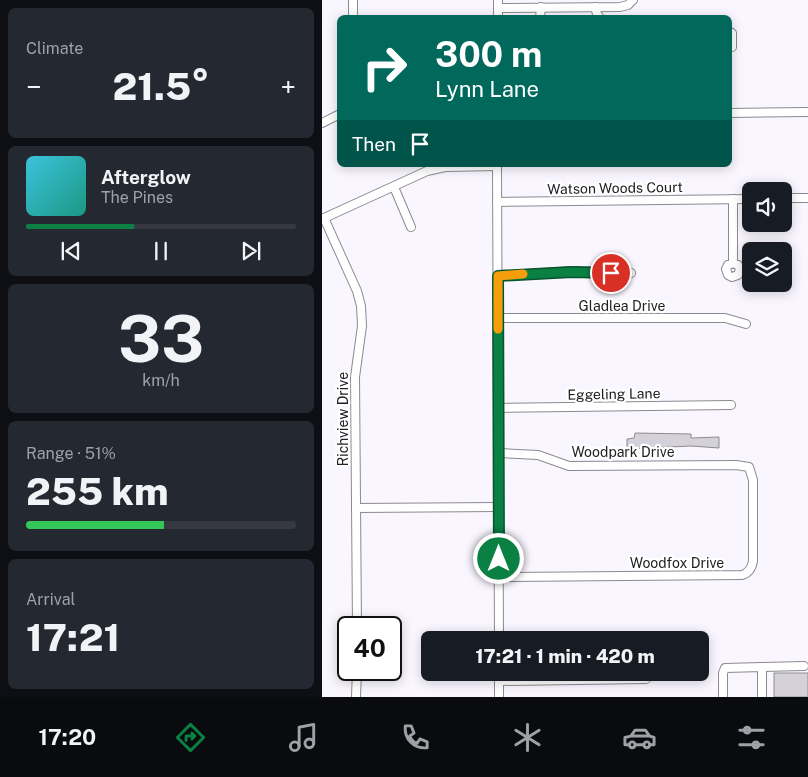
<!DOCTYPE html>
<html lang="en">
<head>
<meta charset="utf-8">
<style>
  :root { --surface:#171b24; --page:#242831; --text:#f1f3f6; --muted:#9ea1a6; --line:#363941; --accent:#0b8043 }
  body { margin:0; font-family:"Public Sans",sans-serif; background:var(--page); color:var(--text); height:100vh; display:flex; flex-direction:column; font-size:19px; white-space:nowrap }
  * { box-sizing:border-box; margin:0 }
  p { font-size:16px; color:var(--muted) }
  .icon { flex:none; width:28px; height:28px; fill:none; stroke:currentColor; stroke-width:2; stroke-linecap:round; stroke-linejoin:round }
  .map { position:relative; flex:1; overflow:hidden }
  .details { display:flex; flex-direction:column; gap:8px; padding:8px; background:#0d0f14; width:322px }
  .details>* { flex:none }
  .top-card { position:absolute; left:15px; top:15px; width:395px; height:152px; border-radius:8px; box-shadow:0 2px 12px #0003; background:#00695c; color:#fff; overflow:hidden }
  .tools { position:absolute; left:420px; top:182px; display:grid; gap:10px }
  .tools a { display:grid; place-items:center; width:50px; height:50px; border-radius:8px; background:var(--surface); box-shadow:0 2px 12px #0003; font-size:25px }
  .speed { position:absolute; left:15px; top:616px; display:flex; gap:10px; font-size:25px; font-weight:700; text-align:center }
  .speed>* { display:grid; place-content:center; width:65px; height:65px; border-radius:50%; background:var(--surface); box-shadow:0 2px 12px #0003; line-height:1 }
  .speed .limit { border:2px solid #111; border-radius:8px; background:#fff; color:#111 }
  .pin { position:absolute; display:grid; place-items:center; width:42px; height:42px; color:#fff; margin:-21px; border:2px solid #fff; border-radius:50%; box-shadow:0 1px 5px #0007 }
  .me { position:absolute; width:55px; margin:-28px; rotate:0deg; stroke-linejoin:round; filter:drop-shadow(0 0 4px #0008) }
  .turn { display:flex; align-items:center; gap:18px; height:105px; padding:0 15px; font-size:22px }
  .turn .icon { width:65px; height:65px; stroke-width:2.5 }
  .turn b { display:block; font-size:35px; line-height:42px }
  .then { display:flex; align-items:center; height:48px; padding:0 15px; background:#0003; gap:10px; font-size:19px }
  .big { font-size:38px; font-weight:800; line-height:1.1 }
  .details .card { flex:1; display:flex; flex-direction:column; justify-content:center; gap:8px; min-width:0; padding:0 18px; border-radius:8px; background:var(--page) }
  .details .dial { align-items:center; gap:0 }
  .dial b { font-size:65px; line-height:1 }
  .song { display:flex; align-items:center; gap:15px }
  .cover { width:60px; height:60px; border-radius:8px; background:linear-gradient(135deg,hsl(190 70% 55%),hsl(170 70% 35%)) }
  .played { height:5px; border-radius:2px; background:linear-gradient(90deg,var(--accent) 40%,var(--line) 40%) }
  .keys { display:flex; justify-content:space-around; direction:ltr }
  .heat { display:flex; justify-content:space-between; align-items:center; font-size:28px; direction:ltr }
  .charge { height:8px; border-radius:4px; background:linear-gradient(90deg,#34c759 51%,var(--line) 0) }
  .trip { position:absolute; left:99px; top:631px; width:288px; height:50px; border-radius:8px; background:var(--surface); box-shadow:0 2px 12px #0003; font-weight:800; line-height:50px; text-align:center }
  .menu { display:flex; height:80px; justify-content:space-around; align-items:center; background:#090b0e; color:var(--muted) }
  .menu .icon { width:35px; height:35px }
  .menu .on { color:var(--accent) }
  .menu b { font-size:22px; color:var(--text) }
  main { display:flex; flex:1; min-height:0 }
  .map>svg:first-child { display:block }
  .building { fill:#d4d1da; stroke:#8c8a92 }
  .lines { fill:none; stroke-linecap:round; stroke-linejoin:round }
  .minor-casing { stroke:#8c8991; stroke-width:10 }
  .minor { stroke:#fff; stroke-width:8 }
  .route-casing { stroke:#07532c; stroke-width:12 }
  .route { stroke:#0b8043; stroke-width:9 }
  .slow { stroke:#f59e0b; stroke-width:9 }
  .labels { text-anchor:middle; stroke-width:4.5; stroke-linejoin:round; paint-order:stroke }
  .street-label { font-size:14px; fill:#212023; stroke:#fff }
</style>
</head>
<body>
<main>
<section class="details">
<div class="card"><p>Climate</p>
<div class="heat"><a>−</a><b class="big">21.5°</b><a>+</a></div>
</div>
<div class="card">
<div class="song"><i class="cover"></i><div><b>Afterglow</b><p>The Pines</p></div></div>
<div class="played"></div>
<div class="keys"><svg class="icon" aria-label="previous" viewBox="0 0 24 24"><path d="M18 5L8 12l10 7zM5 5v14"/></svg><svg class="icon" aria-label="pause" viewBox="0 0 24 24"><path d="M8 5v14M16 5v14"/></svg><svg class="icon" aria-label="next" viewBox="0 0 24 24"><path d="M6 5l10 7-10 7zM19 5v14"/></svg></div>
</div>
<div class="card dial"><b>33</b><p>km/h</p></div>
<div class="card"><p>Range · 51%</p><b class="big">255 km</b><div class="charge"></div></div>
<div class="card"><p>Arrival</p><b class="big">17:21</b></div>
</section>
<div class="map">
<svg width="486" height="697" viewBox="0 0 486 697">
  <rect width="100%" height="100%" fill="#f9f6ff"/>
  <g class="building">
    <path d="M313,433L369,434V438L397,437V448L369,446L305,449V439L312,438Z"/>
    <rect x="452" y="673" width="34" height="24"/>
  </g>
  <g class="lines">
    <defs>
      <g id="minor">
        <path d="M273,7L275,14L278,18"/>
        <path d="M176,8L298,7L306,5L311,0"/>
        <path d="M31,18V0"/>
        <path d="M176,18V0"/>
        <path d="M218,18L219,7"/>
        <path d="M408,32L410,33V47H408"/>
        <path d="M408,113L486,112"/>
        <path d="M0,123L18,114"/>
        <path d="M175,165L177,640"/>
        <path d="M72,187L89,227"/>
        <path d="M461,198H486"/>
        <path d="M175,202L429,199"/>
        <path d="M2,218L35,291L39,306L40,326L33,377L35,628"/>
        <path d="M0,219L105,171L123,167L175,166"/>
        <path d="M411,263L416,265L418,269L416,275L410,277L406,275L404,269L406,265L411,263V199"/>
        <path d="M176,276L251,271L309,273"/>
        <path d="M176,318H403L424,324"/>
        <path d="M176,408L409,405"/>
        <path d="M176,453L216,455L247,466L414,465L427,467L431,480V561C430,567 427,573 420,575L177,577"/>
        <path d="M34,508L176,507"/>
        <path d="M440,667L482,666"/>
        <path d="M177,672V697"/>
        <path d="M177,681L324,679"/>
        <path d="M34,697L35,670"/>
        <path d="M401,697V673L403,668L440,667V697"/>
      </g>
    </defs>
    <use href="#minor" class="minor-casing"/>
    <use href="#minor" class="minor"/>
  </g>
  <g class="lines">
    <defs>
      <path id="route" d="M177,559L176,276L250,272L289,273"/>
    </defs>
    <use href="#route" class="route-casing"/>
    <use href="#route" class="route"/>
    <path class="slow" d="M176,329V276L201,274"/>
  </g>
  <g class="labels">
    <g class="street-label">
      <text transform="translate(293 188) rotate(-1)" y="5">Watson Woods Court</text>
      <text x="300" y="311">Gladlea Drive</text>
      <text transform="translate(292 394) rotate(-1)" y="5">Eggeling Lane</text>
      <text transform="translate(21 419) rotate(-90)" y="5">Richview Drive</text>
      <text x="301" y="457">Woodpark Drive</text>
      <text x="355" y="568">Woodfox Drive</text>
    </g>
  </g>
</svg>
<div class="tools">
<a><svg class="icon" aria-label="sound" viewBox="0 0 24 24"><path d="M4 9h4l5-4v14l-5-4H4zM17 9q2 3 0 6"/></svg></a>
<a><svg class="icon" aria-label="layers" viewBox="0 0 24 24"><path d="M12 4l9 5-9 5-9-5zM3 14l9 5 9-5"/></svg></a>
</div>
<div class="speed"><div class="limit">40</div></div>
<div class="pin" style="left:289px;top:273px;background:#d93025"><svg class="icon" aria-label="arrive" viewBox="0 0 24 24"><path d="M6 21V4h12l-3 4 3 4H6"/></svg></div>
<svg class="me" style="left:177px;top:559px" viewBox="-20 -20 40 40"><circle r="17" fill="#0b8043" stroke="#fff" stroke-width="3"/><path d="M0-11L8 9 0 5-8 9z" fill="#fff"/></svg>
<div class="trip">17:21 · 1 min · 420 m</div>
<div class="top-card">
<div class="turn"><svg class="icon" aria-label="right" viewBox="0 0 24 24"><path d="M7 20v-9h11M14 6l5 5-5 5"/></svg><div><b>300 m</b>Lynn Lane</div></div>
<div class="then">Then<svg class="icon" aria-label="arrive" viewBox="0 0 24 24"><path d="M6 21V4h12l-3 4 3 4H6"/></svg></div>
</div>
</div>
</main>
<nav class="menu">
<b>17:20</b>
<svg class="icon on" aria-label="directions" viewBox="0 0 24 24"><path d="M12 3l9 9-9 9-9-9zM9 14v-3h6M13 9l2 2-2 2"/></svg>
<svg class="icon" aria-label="music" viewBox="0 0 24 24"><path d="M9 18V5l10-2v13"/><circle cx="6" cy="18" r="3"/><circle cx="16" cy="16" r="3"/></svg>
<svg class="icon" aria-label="phone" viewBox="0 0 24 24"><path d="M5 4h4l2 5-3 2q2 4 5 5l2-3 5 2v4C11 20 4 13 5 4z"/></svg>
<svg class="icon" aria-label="climate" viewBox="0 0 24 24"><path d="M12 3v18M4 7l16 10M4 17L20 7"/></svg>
<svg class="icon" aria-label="car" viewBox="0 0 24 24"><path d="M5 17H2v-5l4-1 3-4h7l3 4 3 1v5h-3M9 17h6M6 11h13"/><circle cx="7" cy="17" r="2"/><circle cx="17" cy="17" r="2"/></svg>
<svg class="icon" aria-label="filters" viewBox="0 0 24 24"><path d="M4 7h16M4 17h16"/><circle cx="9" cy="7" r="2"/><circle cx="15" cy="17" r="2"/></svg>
</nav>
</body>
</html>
